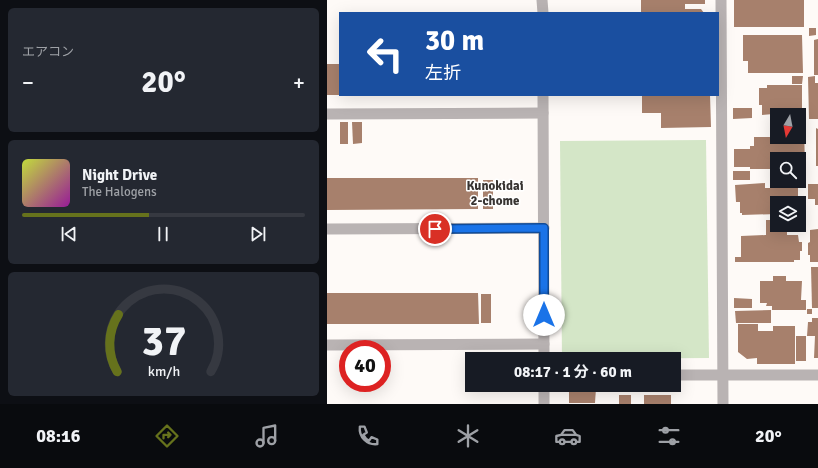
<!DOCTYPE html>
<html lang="ja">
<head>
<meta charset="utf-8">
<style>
  :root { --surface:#171b24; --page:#242831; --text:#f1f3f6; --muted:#9ea1a6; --line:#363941; --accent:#66721c }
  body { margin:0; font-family:Signika,"Noto Sans JP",sans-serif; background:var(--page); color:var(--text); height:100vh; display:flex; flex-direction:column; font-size:15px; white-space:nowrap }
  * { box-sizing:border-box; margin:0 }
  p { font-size:13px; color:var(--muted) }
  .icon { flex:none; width:22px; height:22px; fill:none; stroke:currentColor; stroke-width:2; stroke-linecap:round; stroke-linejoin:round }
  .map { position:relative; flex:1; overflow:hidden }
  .drawer { display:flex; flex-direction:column; gap:8px; padding:8px; background:#0d0f14; width:327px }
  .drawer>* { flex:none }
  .banner { position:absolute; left:12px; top:12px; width:380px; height:84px; border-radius:0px; box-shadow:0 4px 16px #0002; background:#1a4fa0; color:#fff; overflow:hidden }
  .needle { width:26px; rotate:190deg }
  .buttons { position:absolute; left:443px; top:108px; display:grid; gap:8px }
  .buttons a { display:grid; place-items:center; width:36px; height:36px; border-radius:0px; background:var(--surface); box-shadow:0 4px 16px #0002; font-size:20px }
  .speed { position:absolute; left:12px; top:340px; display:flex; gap:8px; font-size:20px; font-weight:700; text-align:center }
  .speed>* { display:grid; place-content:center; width:52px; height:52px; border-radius:50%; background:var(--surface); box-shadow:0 4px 16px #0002; line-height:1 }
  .speed .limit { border:6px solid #d22; background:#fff; color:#111 }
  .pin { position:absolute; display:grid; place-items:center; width:34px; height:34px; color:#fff; margin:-17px; border:2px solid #fff; border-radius:50%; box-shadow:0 1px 4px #0007 }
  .me { position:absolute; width:44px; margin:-22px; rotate:0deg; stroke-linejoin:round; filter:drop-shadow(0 0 3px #0008) }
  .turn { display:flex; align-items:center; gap:14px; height:84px; padding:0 20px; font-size:18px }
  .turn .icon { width:52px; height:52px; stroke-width:2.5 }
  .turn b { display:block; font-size:28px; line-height:34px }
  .big { font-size:30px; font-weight:700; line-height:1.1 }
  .drawer .widget { flex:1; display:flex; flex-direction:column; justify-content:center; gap:6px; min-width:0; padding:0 14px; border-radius:6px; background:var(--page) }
  .drawer .dial { align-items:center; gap:0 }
  .dial svg { height:104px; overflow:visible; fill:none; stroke:var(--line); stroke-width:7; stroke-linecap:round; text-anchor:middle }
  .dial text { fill:var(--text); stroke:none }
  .song { display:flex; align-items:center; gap:12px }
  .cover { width:48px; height:48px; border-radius:6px; background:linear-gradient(135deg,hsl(70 70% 55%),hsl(300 70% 35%)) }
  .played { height:4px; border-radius:2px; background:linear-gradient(90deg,var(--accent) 45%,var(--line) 45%) }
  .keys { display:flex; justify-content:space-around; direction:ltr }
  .heat { display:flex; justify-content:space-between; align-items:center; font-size:22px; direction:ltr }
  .trip { position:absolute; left:138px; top:352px; width:216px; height:40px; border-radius:0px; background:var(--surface); box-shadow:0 4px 16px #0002; font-weight:700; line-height:40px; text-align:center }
  .tabs { display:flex; height:64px; justify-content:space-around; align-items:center; background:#090b0e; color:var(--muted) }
  .tabs .icon { width:28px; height:28px }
  .tabs .active { color:var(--accent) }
  .tabs b { font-size:18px; color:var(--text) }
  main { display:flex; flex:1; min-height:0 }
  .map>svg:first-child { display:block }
  .green { fill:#d4e6c7 }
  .building { fill:#a7806c }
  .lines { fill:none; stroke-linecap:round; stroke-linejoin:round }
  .service { stroke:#b9b3b3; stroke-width:11 }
  .minor { stroke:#b9b3b3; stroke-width:11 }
  .tertiary { stroke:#b9b3b3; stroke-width:11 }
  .route-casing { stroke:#114b97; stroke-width:10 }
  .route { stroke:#1a73e8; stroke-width:7 }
  .labels { text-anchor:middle; stroke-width:3; stroke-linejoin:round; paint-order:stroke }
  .neighbourhood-label { font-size:13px; font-weight:bold; fill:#373331; stroke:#fff }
</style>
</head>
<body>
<main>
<section class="drawer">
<div class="widget"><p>エアコン</p>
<div class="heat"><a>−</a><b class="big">20°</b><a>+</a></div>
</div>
<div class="widget">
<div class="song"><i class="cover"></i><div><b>Night Drive</b><p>The Halogens</p></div></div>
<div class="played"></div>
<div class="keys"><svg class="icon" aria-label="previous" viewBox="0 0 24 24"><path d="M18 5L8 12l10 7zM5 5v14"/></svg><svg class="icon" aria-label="pause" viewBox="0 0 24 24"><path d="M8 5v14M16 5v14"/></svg><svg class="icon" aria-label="next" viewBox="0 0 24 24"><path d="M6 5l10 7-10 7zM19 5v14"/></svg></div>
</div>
<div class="widget dial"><svg viewBox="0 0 100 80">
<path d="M14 69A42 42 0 1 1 86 69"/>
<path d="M14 69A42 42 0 0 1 15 25" stroke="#66721c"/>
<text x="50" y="56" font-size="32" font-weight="700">37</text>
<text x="50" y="72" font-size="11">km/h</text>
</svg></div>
</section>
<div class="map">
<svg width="491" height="404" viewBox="0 0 491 404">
  <rect width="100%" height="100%" fill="#fefaf7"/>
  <path class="green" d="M379,140L382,358L235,359L233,141Z"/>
  <g class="building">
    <path d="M314,0H378V4H358V9H374L377,13L314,12Z"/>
    <rect x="407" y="0" width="70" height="27"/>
    <path d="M482,28H489V35L482,36Z"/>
    <path d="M416,35H475L476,73H421V61H416Z"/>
    <path d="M491,39V75H487V40Z"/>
    <rect x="0" y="64" width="13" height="31"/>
    <path d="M465,76H476L475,84H465Z"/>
    <path d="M488,76V83H491V119H482L481,77Z"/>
    <path d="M440,85H475V120H472V115H450V120H446V114L435,115V105H432V88H440Z"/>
    <path d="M315,95H383L384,127L334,128V113H315Z"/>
    <path d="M406,108H425V118L406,119Z"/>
    <rect x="13" y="122" width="8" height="22"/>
    <path d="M25,122H35V143L26,144Z"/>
    <path d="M444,125H450V137H472V125H477L478,169H472V159H450V169H423V167H407V149H423V146H427V137H445Z"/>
    <path d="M489,128L491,129V166H489Z"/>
    <rect x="406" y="171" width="17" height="9"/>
    <path d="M0,178H151V209L0,210Z"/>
    <rect x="156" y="180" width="10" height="29"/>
    <path d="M438,183V188H471V203H450V214L415,215V213H413V202H409L408,185Z"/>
    <path d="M481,184H491V205H488V199H481Z"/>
    <path d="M439,220H450V225H460V235H471L472,242H475V251H473V260H467V262H408V257H414V236L439,235Z"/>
    <path d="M491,229V262H483V255H481V243L483,242V230Z"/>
    <path d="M484,267H491V308H485Z"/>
    <path d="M446,276H459V281H475L474,300H479V310H445V306H439L440,303H433V281H446Z"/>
    <path d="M0,293H151L152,324H0Z"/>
    <rect x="154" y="294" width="10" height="29"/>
    <path d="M407,298L425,299V308H407Z"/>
    <rect x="480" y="309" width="5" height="5"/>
    <path d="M444,310V323H409L408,311Z"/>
    <path d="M485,318H491V358H487L488,336H480L481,322H485Z"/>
    <path d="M411,324H431V331H446V326H468V364H430V358L420,359L411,352Z"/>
    <rect x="469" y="336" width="10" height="25"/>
    <path d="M242,388H269L268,403H242Z"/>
    <rect x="292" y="395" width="12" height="9"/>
    <rect x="317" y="395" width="27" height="9"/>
  </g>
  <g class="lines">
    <g class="service">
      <path d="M0,114L216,113"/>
      <path d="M0,229L217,228"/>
      <path d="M0,345L217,344"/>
    </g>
    <g class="minor">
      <path d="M394,0L396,404"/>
      <path d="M347,375H491"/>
    </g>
    <g class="tertiary">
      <path d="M215,0L216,13"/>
      <path d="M216,95L217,359"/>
      <path d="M217,385V404"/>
    </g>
  </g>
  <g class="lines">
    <defs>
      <path id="route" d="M108,229L217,228V315"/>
    </defs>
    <use href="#route" class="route-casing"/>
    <use href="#route" class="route"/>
  </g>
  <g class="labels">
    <g class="neighbourhood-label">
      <text x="168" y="190">Kunokidai<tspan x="168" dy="15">2-chome</tspan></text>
    </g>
  </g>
</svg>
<div class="buttons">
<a><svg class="needle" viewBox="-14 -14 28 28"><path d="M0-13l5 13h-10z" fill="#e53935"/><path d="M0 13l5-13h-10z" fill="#9ea1a6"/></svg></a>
<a><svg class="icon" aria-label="search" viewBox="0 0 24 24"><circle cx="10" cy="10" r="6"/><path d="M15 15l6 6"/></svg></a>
<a><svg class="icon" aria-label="layers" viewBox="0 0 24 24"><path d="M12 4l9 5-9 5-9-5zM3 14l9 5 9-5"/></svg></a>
</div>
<div class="speed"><div class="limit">40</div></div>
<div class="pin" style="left:108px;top:229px;background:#d93025"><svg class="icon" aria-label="arrive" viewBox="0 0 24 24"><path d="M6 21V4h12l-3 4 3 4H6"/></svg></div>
<svg class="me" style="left:217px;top:315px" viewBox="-20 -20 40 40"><circle r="19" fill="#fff"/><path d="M0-13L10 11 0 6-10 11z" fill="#1a73e8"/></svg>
<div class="trip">08:17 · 1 分 · 60 m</div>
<div class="banner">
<div class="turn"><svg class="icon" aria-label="left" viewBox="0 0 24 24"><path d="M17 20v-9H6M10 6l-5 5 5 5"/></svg><div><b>30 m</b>左折</div></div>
</div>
</div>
</main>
<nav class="tabs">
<b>08:16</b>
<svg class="icon active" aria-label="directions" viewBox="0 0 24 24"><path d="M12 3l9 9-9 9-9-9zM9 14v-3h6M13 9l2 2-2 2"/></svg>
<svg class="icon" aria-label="music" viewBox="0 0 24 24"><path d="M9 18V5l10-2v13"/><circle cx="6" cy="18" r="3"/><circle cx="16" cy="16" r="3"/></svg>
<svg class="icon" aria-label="phone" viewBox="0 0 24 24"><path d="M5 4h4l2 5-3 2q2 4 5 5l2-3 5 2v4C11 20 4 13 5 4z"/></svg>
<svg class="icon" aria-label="climate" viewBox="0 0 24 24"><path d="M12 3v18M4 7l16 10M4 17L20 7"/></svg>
<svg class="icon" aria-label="car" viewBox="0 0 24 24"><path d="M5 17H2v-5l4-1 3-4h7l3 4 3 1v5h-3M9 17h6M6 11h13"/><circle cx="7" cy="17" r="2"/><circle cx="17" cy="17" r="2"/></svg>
<svg class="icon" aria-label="filters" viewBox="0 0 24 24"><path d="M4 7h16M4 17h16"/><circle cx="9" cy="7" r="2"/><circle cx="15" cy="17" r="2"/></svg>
<b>20°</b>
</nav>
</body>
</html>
